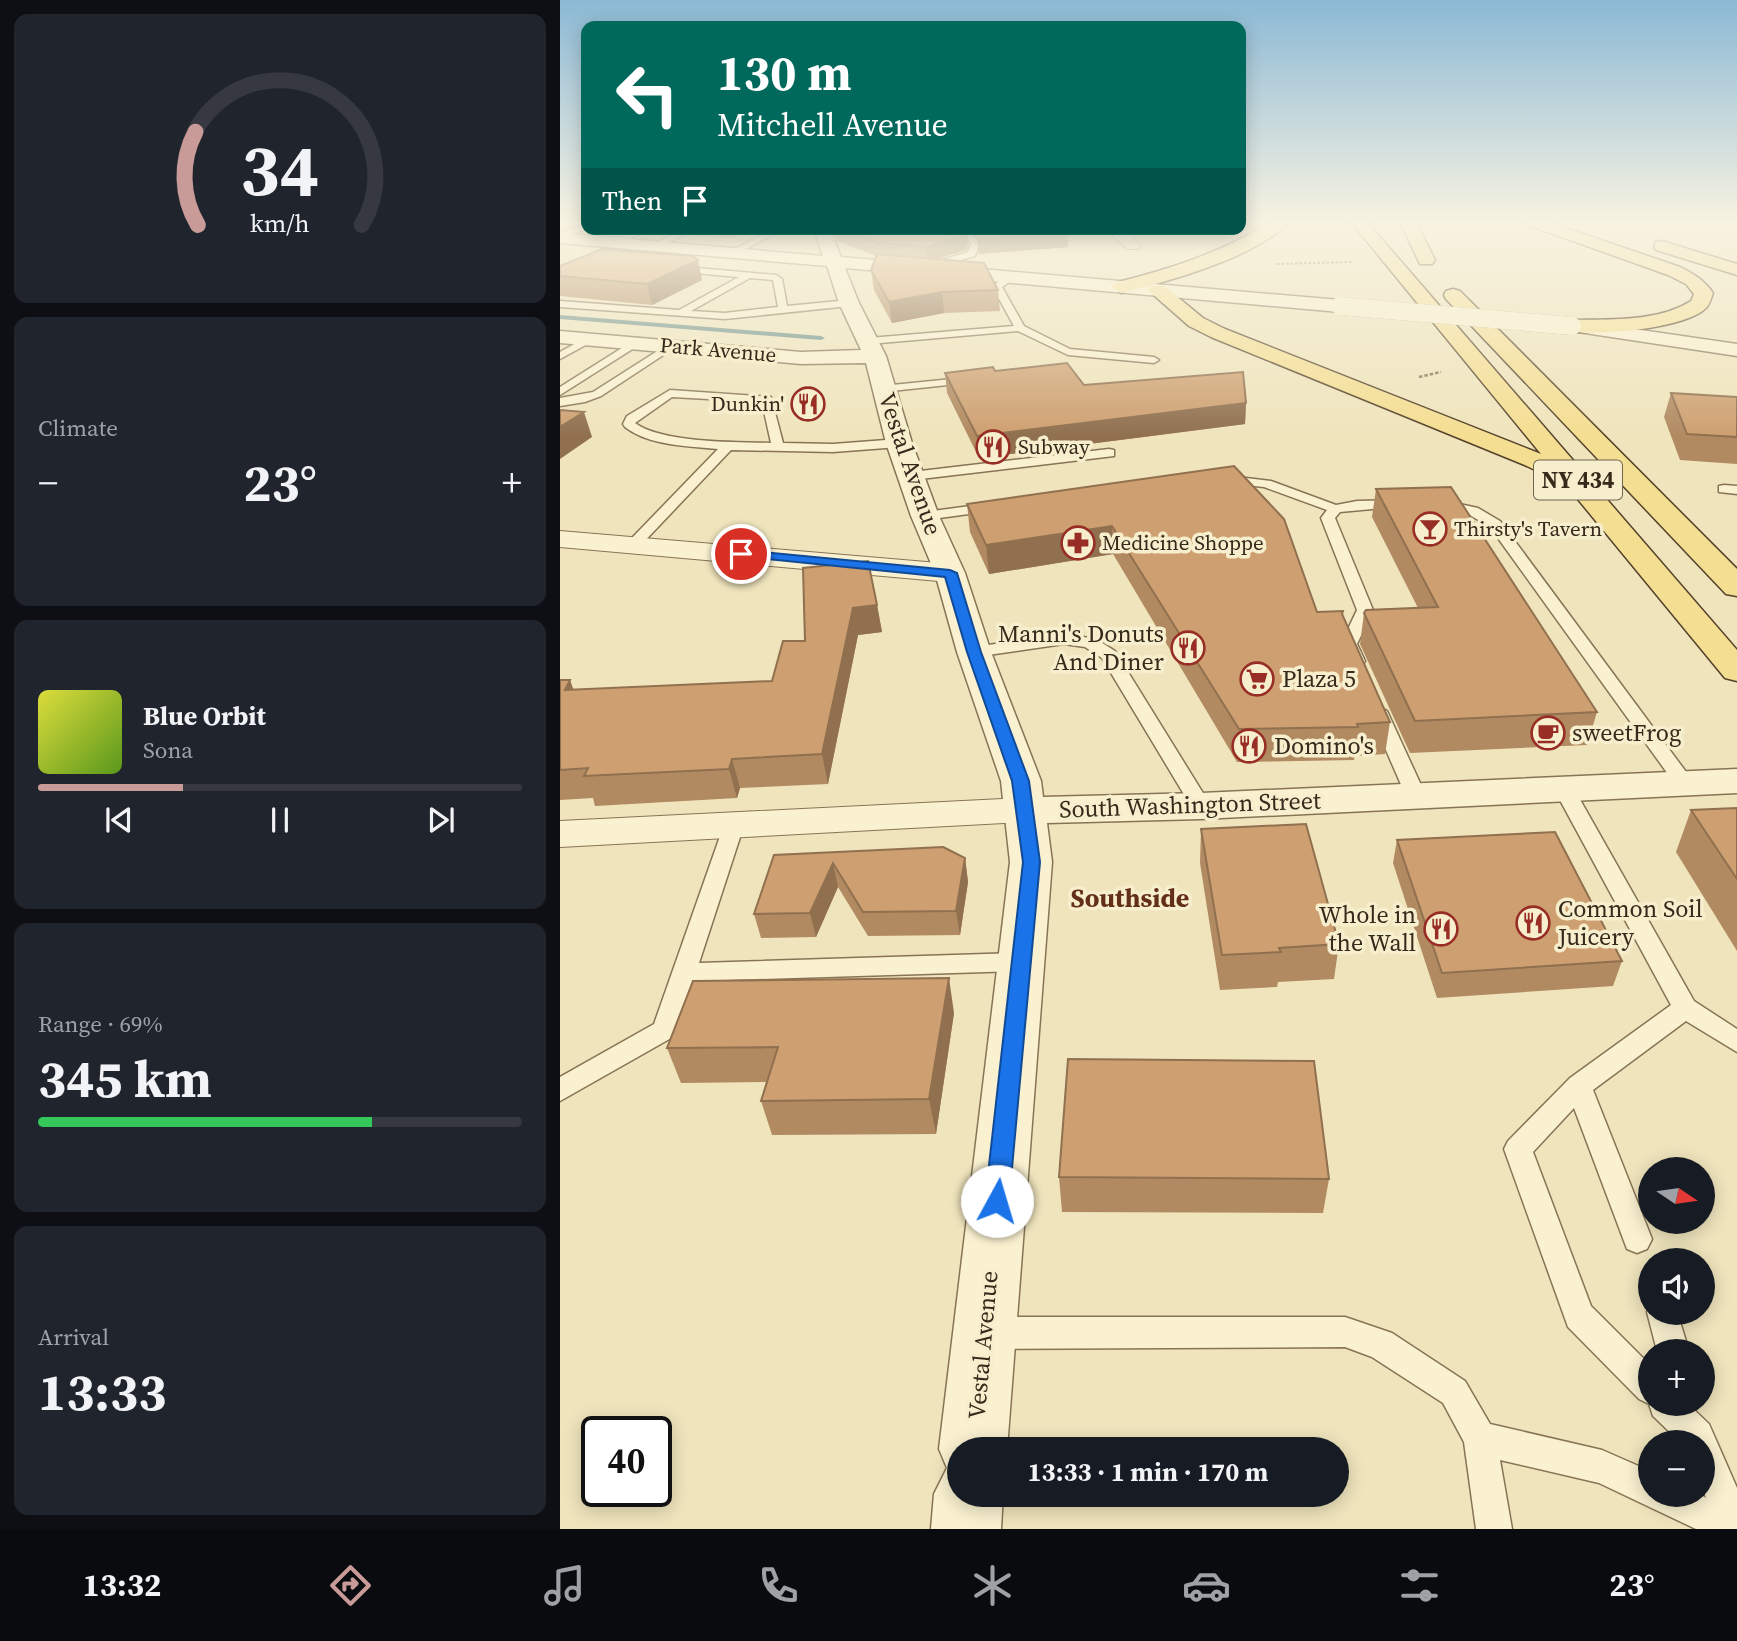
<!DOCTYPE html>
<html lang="en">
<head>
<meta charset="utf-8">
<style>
  :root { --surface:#171b24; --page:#20242c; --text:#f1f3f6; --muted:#9ea1a6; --line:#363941; --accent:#c89a98 }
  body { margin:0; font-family:"Source Serif 4",serif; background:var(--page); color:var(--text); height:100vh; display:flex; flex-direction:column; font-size:26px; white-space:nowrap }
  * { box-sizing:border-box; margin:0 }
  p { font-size:23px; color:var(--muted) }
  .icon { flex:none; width:38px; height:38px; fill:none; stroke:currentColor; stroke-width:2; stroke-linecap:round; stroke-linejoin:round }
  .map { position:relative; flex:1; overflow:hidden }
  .details { display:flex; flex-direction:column; gap:14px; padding:14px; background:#0d0f14; width:560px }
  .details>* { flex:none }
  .guide { position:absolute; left:21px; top:21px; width:665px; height:214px; border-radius:14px; box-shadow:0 4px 18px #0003; background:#00695c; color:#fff; overflow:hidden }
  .needle { width:46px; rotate:103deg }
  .controls { position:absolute; left:1078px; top:1157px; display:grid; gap:14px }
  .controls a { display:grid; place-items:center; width:77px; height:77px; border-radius:50%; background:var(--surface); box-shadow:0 4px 18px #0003; font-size:35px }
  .speed { position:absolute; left:21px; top:1416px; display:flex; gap:14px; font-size:35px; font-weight:700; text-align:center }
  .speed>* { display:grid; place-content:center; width:91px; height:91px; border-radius:50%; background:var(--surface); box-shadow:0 4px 18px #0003; line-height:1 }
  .speed .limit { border:4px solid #111; border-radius:10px; background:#fff; color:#111 }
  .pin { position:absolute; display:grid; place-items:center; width:60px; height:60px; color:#fff; margin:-30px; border:4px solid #fff; border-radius:50%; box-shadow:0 2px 7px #0007 }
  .me { position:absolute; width:77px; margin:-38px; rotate:6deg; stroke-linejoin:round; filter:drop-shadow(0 0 5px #0008) }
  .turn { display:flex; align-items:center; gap:24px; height:147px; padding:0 21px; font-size:32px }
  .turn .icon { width:91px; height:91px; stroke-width:2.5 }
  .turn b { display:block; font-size:49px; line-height:60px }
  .then { display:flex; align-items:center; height:66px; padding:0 21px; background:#0003; gap:14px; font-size:26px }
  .big { font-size:52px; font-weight:700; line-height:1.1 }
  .details .card { flex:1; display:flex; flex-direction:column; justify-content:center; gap:10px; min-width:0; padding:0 24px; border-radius:14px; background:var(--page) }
  .details .dial { align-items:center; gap:0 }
  .dial svg { height:182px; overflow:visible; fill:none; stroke:var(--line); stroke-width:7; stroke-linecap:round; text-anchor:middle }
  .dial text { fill:var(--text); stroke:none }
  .song { display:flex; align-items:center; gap:21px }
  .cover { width:84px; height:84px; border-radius:10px; background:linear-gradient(135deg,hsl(60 70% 55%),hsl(90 70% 35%)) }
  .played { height:7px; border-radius:4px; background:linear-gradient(90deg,var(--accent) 30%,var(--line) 30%) }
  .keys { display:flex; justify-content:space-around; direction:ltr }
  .heat { display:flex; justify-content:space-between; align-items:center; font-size:38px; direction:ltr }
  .charge { height:10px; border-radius:5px; background:linear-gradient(90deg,#34c759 69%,var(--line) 0) }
  .trip { position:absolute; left:387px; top:1437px; width:402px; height:70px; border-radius:35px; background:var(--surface); box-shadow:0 4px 18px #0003; font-weight:700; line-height:70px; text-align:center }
  .tabs { display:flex; height:112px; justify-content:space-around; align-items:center; background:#090b0e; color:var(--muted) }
  .tabs .icon { width:49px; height:49px }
  .tabs .current { color:var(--accent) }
  .tabs b { font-size:32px; color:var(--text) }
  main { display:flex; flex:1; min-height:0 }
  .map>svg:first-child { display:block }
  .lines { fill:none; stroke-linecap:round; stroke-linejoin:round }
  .stream { fill:#688d87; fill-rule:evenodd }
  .service-casing { stroke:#877456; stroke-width:3 }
  .minor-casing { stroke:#877456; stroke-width:2 }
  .tertiary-casing { stroke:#877456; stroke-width:3 }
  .primary-casing { stroke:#54412a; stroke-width:3 }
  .path-far1 { stroke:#877456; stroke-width:2; stroke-dasharray:2.5 2; stroke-linecap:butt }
  .path { stroke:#877456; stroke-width:2.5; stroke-dasharray:3.5 2; stroke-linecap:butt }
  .service { fill:#faf1d0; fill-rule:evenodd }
  .minor { fill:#faf1d0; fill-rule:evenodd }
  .tertiary { fill:#faf1d0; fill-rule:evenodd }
  .primary { fill:#f4de92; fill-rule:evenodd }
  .tertiary-bridge-casing { stroke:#877456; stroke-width:18; stroke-linecap:butt }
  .tertiary-bridge { stroke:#faf1d0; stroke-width:18 }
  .wall { fill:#b18a61 }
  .shaded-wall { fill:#90704f }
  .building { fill:#cea071; stroke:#90704f; stroke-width:2 }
  .route { fill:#1a73e8; stroke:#114b97; stroke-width:2 }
  .labels { text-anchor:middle; stroke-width:7; stroke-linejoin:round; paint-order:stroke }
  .far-street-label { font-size:21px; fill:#352a1b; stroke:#f6eecc }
  .far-poi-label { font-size:21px; fill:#352a1b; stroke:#f6eecc; text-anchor:start }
  .shield { fill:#f6eecc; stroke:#6f6550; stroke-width:2 }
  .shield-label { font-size:23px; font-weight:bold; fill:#352a1b }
  .street-label { font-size:24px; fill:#352a1b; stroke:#f6eecc }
  .poi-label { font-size:24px; fill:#352a1b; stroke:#f6eecc; text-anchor:start }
  .neighbourhood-label { font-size:26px; font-weight:bold; fill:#632f19; stroke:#f6eecc }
</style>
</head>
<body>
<main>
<section class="details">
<div class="card dial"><svg viewBox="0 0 100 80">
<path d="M14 69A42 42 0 1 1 86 69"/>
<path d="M14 69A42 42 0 0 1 13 28" stroke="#c89a98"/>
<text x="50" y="56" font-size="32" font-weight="700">34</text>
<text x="50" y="72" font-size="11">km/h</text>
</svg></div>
<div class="card"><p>Climate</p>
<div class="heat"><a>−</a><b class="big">23°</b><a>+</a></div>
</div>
<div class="card">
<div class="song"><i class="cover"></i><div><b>Blue Orbit</b><p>Sona</p></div></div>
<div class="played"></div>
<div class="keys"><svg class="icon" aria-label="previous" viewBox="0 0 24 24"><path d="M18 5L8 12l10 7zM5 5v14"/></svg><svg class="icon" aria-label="pause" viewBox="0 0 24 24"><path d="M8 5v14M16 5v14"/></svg><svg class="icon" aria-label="next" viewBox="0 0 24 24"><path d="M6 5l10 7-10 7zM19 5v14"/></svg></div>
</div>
<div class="card"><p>Range · 69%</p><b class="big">345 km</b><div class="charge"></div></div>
<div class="card"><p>Arrival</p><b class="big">13:33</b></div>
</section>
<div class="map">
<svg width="1177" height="1529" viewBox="0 0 1177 1529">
  <rect width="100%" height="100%" fill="#efe4bc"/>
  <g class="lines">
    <path class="stream" d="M0,315L261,336L265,338L261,340L0,319Z"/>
    <defs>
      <g id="service">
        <path d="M26,224V229L0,238V233Z"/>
        <path d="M79,229H91L56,245L49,243Z"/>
        <path d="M125,229H136L97,248L90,246Z"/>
        <path d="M213,229H224L174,255L167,253Z"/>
        <path d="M401,229H409L419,244L415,256L364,270V266L408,252L411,244Z"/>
        <path d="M115,266L216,275L222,279L227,306L289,300L294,303L289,306L165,319L0,307V301L119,310L179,277L112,271V267ZM190,278L213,280L218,307L165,313L131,311Z"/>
        <path d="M451,274L454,275V279L442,287L464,326L510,349L594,357L599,360L594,363L508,355L458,331L309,344L304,341L309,338L454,326L432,286Z"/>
        <path d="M29,336L34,339L33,341L0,359V352Z"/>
        <path d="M73,341L82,343L0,395V387Z"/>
        <path d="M110,343L115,346L114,348L41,396L25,402L0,406V398L33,392Z"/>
        <path d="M412,377L418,380L416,382L322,392L316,389L322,386Z"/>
        <path d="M110,390L211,397L223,443L273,444L339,439L345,443L339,447L273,452L171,450L79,547L74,548L67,544L69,541L158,449C129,446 89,446 65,427L63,424L67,416ZM112,397L202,402L211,443C178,442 101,443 75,423Z"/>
        <path d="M549,449L554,450V456L352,480L345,476L352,472Z"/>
        <path d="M661,475L711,481L776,505L797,501L845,500V506L780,512L775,518L813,610L797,644L805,661L802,665H790L781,644L797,610L761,518L767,510L704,487L656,482L654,479Z"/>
        <path d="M1164,485L1177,486V494L1159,492V486Z"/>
        <path d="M881,500L918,508L940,521L1132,780L1135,784L1132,788H1118L930,527L908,514L876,507L874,504Z"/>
        <path d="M433,503L440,507L438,510L365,520L358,516L365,512Z"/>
        <path d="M504,634L536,639L555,651L651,806L648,811H634L542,658L525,647L504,644L414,657L406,652L414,647Z"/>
        <path d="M818,706L827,711L866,796L863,800H849L846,796L809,711Z"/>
        <path d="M1004,783L1011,785L1014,789L1134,1001L1177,1029V1052L1126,1021L1033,1090L1092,1239L1087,1249L1077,1253L1067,1249L1014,1108L973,1152L1031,1306L1090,1365V1404H1128L1149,1424L1177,1488V1529H1136L1039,1483L940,1460L952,1529H916L904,1442L883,1403L812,1357L785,1347L431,1349L420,1344L415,1333L420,1322L431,1317H785L832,1333L905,1381L930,1424L1042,1450L1090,1471V1494H1140L1146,1498L1143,1489V1442H1120L1093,1416L1089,1404L1079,1399L1008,1327L944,1149L948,1141L1010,1078L1111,1005L994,789L997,785Z"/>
        <path d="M174,818L181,820L184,825L139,963L462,953L470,956L474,962L470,968L462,971L133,981L113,1037L0,1101V1077L94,1024L164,825L167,820Z"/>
        <path d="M1090,1303V1312H1117L1129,1351H1097L1087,1312Z"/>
      </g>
      <g id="minor">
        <path d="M546,229H563L581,246L579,249H567Z"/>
        <path d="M0,531L390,564L400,567L405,573L400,579L390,582L0,547Z"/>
        <path d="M463,798L477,801L482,810L477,819L463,822L0,847V821Z"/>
      </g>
      <g id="tertiary">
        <path d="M254,229H270L281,257L780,300L790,306L780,312L285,268L299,303L326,356L352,443L379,516L405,573L431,652L481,781L483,797L641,793L1177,769V793L641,819L487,823L492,862L447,1449H399V1494H443L441,1529H371L374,1494L387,1468L379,1449L450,862L441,781L397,652L375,573L351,516L326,443L306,363L241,364L0,343V331L241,352L301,350L279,303L267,266L0,243V233L263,256Z"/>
        <path d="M1012,320L1177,344V356L1005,330L1002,326L1005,322Z"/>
      </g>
      <g id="primary">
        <path d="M710,222H728C698,257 606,282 561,293L552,287L554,283C610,269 661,253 710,222Z"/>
        <path d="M791,222H807L1177,650V681L1165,678L1007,486L967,466L651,337L629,326L588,290L590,286H604L643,318L665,329L981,454Z"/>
        <path d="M840,222H856L875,260L872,264H860Z"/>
        <path d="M966,222H988L1120,267C1134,274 1144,280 1153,293C1151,298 1150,304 1146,308C1125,329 1033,337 1005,330L1002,326L1005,322L1012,320C1051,319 1098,322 1131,301L1134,294L1126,284L1108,275L968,225Z"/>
        <path d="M1102,241L1177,264V275L1096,250L1094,246L1096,242Z"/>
        <path d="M893,289L900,291L1177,569V596L1166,594L886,299L884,295L886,291Z"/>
      </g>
    </defs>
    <use href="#service" class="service-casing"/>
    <use href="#minor" class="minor-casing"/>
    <use href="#tertiary" class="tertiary-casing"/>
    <use href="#primary" class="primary-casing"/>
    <path class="path-far1" d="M717,264L792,262"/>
    <path class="path" d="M859,377L881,372"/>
    <use href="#service" class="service"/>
    <use href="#minor" class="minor"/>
    <use href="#tertiary" class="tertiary"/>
    <use href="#primary" class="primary"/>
    <defs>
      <path id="tertiary-bridge" d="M780,306L1012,326"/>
    </defs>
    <use href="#tertiary-bridge" class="tertiary-bridge-casing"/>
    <use href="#tertiary-bridge" class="tertiary-bridge"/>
  </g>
  <g class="wall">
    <path d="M92,229H118L110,233L93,232Z"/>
    <path d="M129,229H191L172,238L130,235Z"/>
    <path d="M273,229H406L408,244L406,250L377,259L438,290L440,311L384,313L332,323L314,290L311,270L316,256L278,241Z"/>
    <path d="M412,229H505L508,247L419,254L418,237Z"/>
    <path d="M0,266L142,280L92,305L0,296Z"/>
    <path d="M435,371L524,385L686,403L685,424L419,458L387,393L385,373Z"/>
    <path d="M1111,393L1177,397V464L1120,460L1104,417Z"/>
    <path d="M674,466L757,612L782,615L830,722L825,754L795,756L794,760L677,762L553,554L429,574L410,532L407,504Z"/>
    <path d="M816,489L1037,712L1027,745L850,753L800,644L804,613L858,608L812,517Z"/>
    <path d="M317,605L322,632L298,635L268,784L180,788L177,798L35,806L33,798L0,800V680L14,690L212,681L245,641Z"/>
    <path d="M1177,808V951L1116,852L1131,810Z"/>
    <path d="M641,829L779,944L774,979L718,982L717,987L660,990L640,863Z"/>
    <path d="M837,840L1062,961L1053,986L877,998L833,863Z"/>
    <path d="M214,855L405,858L408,882L400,935L308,936L278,887L256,937L201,938L194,914Z"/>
    <path d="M394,1013L376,1134L212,1135L201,1101L206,1082L121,1083L107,1048Z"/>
    <path d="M499,1177L769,1179L763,1213L502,1212Z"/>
  </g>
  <g class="shaded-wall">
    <path d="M109,229H118L110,233Z"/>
    <path d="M170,229H191L172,238Z"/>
    <path d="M407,230L408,244L406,250L368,262L366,247Z"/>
    <path d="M508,232V247L419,254L417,239Z"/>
    <path d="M138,260L142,280L92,305L87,284Z"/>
    <path d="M382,292L384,313L332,323L329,302Z"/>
    <path d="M686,403L685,424L419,458L417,436Z"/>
    <path d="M24,412L32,437L0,459V427Z"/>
    <path d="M552,526L553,554L429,574L426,545Z"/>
    <path d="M317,605L322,632L298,635L268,784L262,754L293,608Z"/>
    <path d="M10,680L20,708L5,690Z"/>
    <path d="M172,759L180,788L177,798L169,769Z"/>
    <path d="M405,858L408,882L400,935L396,911Z"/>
    <path d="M273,863L278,887L256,937L250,913Z"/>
    <path d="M389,978L394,1013L376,1134L369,1099Z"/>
  </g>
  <g class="building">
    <path d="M282,229H406L407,230L405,235L366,247L318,243Z"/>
    <path d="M420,229H505L508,232L417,239Z"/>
    <path d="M42,249L133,256L138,260L87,284L0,276V266Z"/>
    <path d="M317,254L424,263L438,290L382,292L329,302L311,270Z"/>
    <path d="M507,363L524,385L683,372L686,403L417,436L385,373L433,367L435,371Z"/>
    <path d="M1111,393L1177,397V437L1127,434Z"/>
    <path d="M0,410L24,412L0,427Z"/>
    <path d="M674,466L724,519L757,612L783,611L782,614L830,722L797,724L798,727L679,729L552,526L426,545L407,504Z"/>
    <path d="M891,487L1037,712L855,721L804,613L806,610L878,607L816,489Z"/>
    <path d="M308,561L317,605L293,608L262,754L172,759L169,769L24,776L28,768L0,770V680H10L5,690L212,681L223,641H245L243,568Z"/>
    <path d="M1177,808V879L1131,810Z"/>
    <path d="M746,824L779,944L719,948L721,952L662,955L641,829Z"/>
    <path d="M995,832L1062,961L882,973L837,840Z"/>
    <path d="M383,847L405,858L396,911L303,912L273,863L250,913L194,914L214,855Z"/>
    <path d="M389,978L369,1099L201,1101L218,1047L107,1048L133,981Z"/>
    <path d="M508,1059L754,1061L769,1179L499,1177Z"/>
  </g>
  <linearGradient id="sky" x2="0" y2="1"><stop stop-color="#8bb9d5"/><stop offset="0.51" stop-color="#f8f3e1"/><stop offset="1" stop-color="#f8f3e1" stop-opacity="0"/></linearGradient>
  <rect width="1177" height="436" fill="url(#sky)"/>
  <path class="route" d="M181,550L390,570L397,573L421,652L469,781L480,862L449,1201L445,1208L437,1211L429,1208L425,1201L463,862L452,781L407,652L385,577L176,556V551Z"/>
  <defs>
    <symbol id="restaurant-ring" viewBox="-11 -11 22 22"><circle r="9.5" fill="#f6eecc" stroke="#972d24" stroke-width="1.5"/><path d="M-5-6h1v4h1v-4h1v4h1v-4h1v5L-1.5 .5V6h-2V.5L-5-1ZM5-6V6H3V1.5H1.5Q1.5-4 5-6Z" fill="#972d24"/></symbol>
    <symbol id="bar-ring" viewBox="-11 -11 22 22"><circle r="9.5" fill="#f6eecc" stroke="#972d24" stroke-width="1.5"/><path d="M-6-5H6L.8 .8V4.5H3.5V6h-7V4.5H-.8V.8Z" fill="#972d24"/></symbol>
    <symbol id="pharmacy-ring" viewBox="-11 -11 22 22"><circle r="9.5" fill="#f6eecc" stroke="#972d24" stroke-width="1.5"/><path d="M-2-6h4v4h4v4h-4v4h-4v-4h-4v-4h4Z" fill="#972d24"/></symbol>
    <symbol id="supermarket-ring" viewBox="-11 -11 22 22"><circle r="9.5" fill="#f6eecc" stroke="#972d24" stroke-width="1.5"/><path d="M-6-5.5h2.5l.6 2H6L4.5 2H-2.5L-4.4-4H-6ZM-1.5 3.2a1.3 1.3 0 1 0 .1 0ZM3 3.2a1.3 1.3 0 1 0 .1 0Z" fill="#972d24"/></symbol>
    <symbol id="cafe-ring" viewBox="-11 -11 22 22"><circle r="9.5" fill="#f6eecc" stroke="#972d24" stroke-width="1.5"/><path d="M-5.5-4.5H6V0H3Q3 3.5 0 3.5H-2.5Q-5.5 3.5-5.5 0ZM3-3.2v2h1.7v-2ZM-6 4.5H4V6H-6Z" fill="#972d24"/></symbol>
  </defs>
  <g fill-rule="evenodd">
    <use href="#restaurant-ring" x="229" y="385" width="38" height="38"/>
    <use href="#restaurant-ring" x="414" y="428" width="38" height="38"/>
    <use href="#bar-ring" x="851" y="510" width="38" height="38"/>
    <use href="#pharmacy-ring" x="499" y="524" width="38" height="38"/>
    <use href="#restaurant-ring" x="609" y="629" width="38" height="38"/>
    <use href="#supermarket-ring" x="678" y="660" width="38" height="38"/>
    <use href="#cafe-ring" x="969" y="714" width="38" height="38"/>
    <use href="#restaurant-ring" x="670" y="727" width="38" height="38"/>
    <use href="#restaurant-ring" x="954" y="904" width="38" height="38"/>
    <use href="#restaurant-ring" x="862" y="910" width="38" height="38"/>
  </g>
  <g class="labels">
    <g class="far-street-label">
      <text transform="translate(158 350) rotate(5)" y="7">Park Avenue</text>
    </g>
    <g class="far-poi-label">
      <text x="224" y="411" text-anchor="end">Dunkin'</text>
      <text x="458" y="454">Subway</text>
      <text x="894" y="536">Thirsty's Tavern</text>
      <text x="542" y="550">Medicine Shoppe</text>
    </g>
    <rect class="shield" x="974" y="460.5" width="88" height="39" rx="5"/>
    <g class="shield-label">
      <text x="1018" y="488">NY 434</text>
    </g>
    <g class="street-label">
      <text transform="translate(350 464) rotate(71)" y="8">Vestal Avenue</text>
      <text transform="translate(630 805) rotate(-2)" y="8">South Washington Street</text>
      <text transform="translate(423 1345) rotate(-85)" y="8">Vestal Avenue</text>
    </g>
    <g class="poi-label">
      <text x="604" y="642" text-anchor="end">Manni's Donuts<tspan x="604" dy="28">And Diner</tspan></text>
      <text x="722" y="687">Plaza 5</text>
      <text x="1012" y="741">sweetFrog</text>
      <text x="714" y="754">Domino's</text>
      <text x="998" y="917">Common Soil<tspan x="998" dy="28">Juicery</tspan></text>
      <text x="856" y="923" text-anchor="end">Whole in<tspan x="856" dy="28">the Wall</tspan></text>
    </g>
    <g class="neighbourhood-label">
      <text x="570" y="907">Southside</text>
    </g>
  </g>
</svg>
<div class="controls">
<a><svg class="needle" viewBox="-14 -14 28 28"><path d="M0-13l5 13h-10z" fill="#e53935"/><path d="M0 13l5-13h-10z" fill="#9ea1a6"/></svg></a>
<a><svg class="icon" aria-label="sound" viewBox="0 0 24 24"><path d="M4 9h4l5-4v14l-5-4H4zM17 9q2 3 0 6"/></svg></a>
<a>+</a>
<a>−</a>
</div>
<div class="speed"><div class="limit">40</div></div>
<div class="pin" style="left:181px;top:554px;background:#d93025"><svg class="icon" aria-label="arrive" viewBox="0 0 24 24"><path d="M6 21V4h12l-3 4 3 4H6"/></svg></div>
<svg class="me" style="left:437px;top:1201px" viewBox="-20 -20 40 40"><circle r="19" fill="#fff"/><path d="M0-13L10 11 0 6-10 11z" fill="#1a73e8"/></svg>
<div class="trip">13:33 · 1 min · 170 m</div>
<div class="guide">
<div class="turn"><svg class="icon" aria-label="left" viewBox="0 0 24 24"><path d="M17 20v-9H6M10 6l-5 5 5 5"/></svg><div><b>130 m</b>Mitchell Avenue</div></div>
<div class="then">Then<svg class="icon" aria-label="arrive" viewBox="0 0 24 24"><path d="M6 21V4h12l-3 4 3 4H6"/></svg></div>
</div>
</div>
</main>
<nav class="tabs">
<b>13:32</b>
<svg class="icon current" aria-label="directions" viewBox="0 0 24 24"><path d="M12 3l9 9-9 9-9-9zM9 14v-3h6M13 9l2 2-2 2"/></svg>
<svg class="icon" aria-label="music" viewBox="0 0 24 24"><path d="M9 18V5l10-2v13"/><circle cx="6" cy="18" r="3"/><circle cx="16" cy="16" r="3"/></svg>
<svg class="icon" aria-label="phone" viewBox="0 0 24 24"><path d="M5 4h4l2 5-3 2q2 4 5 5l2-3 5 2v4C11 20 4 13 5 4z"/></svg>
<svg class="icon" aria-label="climate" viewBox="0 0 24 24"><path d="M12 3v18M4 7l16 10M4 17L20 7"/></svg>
<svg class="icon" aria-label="car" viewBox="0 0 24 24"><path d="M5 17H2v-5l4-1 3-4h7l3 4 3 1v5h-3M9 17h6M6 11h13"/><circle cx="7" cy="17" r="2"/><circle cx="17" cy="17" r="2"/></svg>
<svg class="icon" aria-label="filters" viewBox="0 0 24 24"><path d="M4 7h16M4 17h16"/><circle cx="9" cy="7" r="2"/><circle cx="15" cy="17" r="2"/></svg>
<b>23°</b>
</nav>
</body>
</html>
